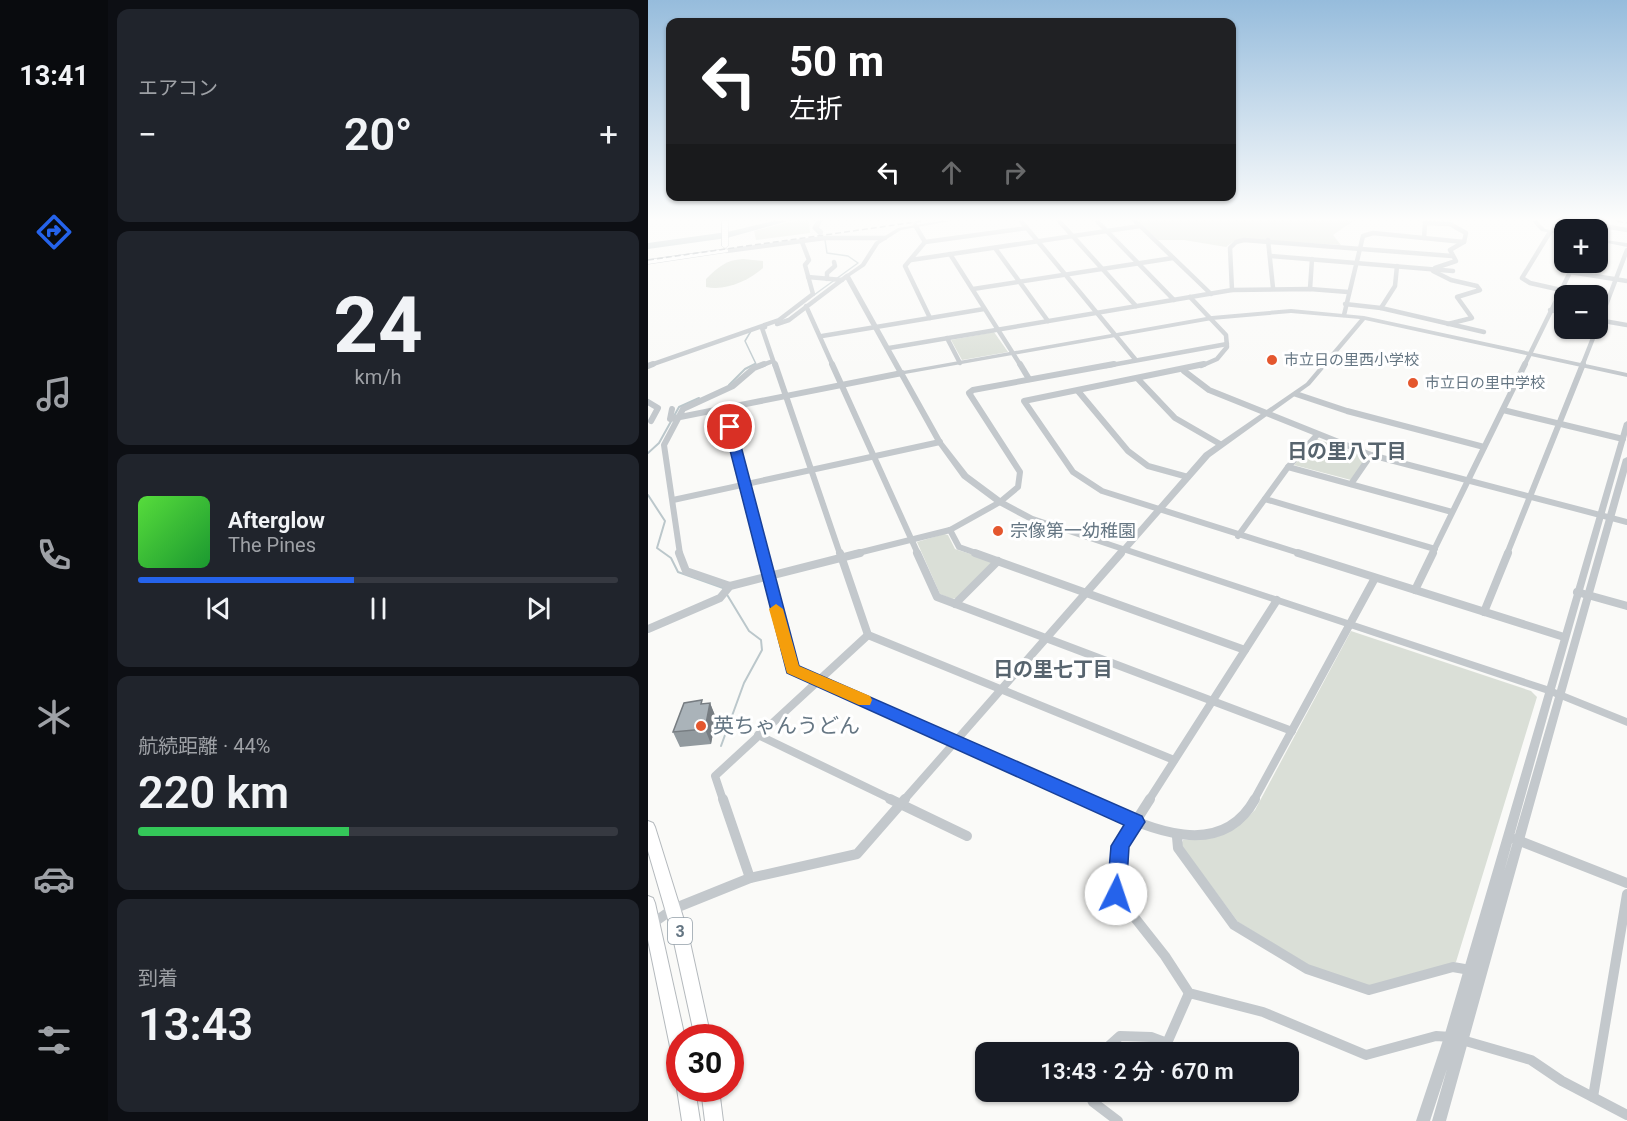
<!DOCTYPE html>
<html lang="ja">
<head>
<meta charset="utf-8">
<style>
  :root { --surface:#171b24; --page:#20242c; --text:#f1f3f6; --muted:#9ea1a6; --line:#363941; --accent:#2563eb }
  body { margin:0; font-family:Roboto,"Noto Sans JP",sans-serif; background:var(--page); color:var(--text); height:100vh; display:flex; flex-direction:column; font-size:22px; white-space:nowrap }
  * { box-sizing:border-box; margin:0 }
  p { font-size:20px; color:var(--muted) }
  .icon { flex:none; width:33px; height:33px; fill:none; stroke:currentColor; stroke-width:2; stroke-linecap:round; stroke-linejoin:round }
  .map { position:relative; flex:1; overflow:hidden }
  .details { display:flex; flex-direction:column; gap:9px; padding:9px; background:#0d0f14; width:540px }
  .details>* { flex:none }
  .top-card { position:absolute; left:18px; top:18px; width:570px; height:183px; border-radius:12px; box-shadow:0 2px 4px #0004; background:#202124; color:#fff; overflow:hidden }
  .buttons { position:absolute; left:906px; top:219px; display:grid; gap:12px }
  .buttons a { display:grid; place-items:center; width:54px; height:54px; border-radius:12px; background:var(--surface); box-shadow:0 2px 4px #0004; font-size:30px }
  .speed { position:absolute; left:18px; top:1024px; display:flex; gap:12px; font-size:30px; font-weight:700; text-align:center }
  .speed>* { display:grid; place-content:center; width:78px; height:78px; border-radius:50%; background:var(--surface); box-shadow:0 2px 4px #0004; line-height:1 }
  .speed .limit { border:9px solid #d22; background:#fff; color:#111 }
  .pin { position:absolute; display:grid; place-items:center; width:51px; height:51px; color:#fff; margin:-26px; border:3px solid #fff; border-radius:50%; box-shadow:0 2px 6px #0007 }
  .me { position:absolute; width:66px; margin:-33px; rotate:4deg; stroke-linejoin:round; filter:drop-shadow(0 0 4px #0008) }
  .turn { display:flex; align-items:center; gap:21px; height:126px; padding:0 24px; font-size:27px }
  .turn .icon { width:78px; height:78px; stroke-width:2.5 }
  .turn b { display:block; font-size:42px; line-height:51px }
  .lanes { display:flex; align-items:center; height:57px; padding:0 24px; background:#0003; justify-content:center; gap:30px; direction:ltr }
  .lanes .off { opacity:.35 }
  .big { font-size:45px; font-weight:600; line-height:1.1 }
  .details .tile { flex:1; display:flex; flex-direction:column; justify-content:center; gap:9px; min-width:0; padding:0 21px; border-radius:12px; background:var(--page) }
  .details .dial { align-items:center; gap:0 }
  .dial b { font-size:78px; line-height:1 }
  .song { display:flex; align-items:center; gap:18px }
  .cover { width:72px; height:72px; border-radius:9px; background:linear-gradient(135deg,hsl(110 70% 55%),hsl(130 70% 35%)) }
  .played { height:6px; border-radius:3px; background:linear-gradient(90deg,var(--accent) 45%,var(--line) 45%) }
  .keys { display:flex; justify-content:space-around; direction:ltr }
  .heat { display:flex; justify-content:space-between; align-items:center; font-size:33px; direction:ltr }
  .charge { height:9px; border-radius:4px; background:linear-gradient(90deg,#34c759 44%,var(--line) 0) }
  .trip { position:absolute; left:327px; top:1042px; width:324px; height:60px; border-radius:12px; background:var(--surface); box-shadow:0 2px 4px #0004; font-weight:600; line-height:60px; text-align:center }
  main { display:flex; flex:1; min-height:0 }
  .menu { display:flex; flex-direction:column; width:108px; justify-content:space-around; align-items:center; background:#090b0e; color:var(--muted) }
  .menu .icon { width:42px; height:42px }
  .menu .selected { color:var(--accent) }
  .menu b { font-size:27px; color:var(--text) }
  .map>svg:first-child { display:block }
  .green { fill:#dadfd7 }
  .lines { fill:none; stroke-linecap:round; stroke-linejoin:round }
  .stream-far1 { stroke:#bbc7cb; stroke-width:1.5 }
  .stream { stroke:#bbc7cb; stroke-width:2 }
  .river { fill:#bbc7cb; fill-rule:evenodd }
  .secondary-casing { stroke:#b3babf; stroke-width:1 }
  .trunk-casing { stroke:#b4b9bd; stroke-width:2 }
  .minor-far3 { stroke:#c3c8cc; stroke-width:4.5 }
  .minor-far2 { stroke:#c3c8cc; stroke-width:6 }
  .minor-far1 { stroke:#c3c8cc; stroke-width:8 }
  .minor { stroke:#c3c8cc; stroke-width:10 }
  .tertiary { fill:#c3c8cc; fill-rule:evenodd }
  .secondary { fill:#fff; fill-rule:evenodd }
  .trunk { fill:#fff; fill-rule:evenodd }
  .rail { stroke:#a2aab0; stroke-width:1.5; stroke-dasharray:6 3; stroke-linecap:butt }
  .wall { fill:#929a9f }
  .shaded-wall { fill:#777d82 }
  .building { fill:#aab3b9; stroke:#777d82; stroke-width:1.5 }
  .route { fill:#2563eb; stroke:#184099; stroke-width:1.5 }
  .slow { fill:#f59e0b }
  .poi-dot { fill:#e4572e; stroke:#fff; stroke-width:2 }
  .labels { text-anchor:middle; stroke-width:6; stroke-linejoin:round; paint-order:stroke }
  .far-poi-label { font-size:15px; fill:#657683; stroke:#fff; text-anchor:start }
  .shield { fill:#fff; stroke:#939fa8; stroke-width:1.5 }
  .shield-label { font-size:16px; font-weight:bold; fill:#657683 }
  .poi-label { font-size:18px; fill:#657683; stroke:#fff; text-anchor:start }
  .neighbourhood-label { font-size:20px; font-weight:bold; fill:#57646e; stroke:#fff }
  .near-poi-label { font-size:21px; fill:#657683; stroke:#fff; text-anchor:start }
</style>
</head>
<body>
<main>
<nav class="menu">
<b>13:41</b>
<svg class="icon selected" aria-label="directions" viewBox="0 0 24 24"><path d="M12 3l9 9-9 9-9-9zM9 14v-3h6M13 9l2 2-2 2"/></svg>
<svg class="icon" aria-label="music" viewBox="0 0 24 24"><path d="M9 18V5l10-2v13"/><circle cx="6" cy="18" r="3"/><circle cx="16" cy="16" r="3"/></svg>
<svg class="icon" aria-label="phone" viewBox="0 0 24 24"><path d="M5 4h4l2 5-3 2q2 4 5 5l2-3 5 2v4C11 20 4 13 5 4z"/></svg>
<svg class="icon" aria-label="climate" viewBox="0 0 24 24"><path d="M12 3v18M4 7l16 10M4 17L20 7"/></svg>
<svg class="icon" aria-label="car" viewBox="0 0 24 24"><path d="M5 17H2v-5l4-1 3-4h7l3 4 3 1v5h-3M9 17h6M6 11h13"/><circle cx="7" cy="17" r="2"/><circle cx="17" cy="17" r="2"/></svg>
<svg class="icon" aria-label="filters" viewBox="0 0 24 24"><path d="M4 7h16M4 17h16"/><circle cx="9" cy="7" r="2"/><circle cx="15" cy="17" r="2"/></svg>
</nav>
<section class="details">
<div class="tile"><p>エアコン</p>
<div class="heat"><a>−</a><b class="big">20°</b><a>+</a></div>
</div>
<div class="tile dial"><b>24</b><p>km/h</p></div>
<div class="tile">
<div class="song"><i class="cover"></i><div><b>Afterglow</b><p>The Pines</p></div></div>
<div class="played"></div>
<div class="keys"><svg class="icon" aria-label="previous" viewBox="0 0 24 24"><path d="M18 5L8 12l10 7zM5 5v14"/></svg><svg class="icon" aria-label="pause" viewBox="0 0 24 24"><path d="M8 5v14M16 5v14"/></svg><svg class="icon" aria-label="next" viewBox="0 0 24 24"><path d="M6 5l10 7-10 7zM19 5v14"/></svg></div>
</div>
<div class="tile"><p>航続距離 · 44%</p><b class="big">220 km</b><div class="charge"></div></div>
<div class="tile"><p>到着</p><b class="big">13:43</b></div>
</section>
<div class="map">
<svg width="979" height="1121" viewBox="0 0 979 1121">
  <rect width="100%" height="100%" fill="#fafaf8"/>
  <g class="green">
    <path d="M146,221H161L162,233L108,240L106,231Z"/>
    <path d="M489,221H705L685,235L693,245L596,239L586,241L578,247L536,240H510Z"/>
    <path d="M95,259L115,261V268C100,281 78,291 58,287V279C70,267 78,260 95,259Z"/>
    <path d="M346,332L360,352L314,360L303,340Z"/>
    <path d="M669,439L719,457L703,480L646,465Z"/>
    <path d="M296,534L300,535L307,549L344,561V564L309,598L304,599L292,594L269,542Z"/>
    <path d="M703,631L883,691L889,697L808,962L720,986L664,967L590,922L533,845L535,840C564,840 586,831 607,810Z"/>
  </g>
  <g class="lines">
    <g class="stream-far1">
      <path d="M166,295L210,263L200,256L179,253L177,240L165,228L169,221"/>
      <path d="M103,331L97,341L108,364L104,366"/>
    </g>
    <g class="stream">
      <path d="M81,385L97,369L107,364"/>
      <path d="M0,453L11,443L31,407L51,398"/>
      <path d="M0,495L17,521L9,548L23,558L30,572L75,588L101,631L113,640L114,650L96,683L73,746"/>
    </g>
    <path class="river" d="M126,221H140L79,238L0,249V243L79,232Z"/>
    <defs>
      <g id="secondary">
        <path d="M74,221H80V246L77,248L74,246Z"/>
        <path d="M78,249L80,250V252L0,264V260Z"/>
      </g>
      <g id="trunk">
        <path d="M0,821L5,823L7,827L40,933L63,1038H47L24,933L0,851Z"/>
        <path d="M0,896L5,898L7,903L37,1038H32V1064L26,1062L24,1056L0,940Z"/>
        <path d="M32,1084V1089H47L52,1121H34L29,1089Z"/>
        <path d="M53,1089H71L75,1121H57Z"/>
      </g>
    </defs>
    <use href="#secondary" class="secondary-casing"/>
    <use href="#trunk" class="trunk-casing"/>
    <g class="minor-far3">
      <path d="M172,221L168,228L173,232"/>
      <path d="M373,221L487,359"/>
      <path d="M411,221L488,306"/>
      <path d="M449,221L526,300"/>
      <path d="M487,221L563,294"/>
      <path d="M927,221L979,230"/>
      <path d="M267,225L277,242"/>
      <path d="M902,232L874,278L882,283L913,290"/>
      <path d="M776,238L777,223L802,224L818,233L816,242"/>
      <path d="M620,240L625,288"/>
      <path d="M347,248L400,321"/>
      <path d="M78,251L177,238H237"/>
      <path d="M302,254L373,366"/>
      <path d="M623,256L805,271"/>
      <path d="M263,260L492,226"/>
      <path d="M787,268L808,261L802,250L814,243"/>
      <path d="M785,271L803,280L829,286L832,290L809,297L824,318L800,324"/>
      <path d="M922,272L979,281"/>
      <path d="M160,277L194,280"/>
      <path d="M179,279V273L187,266L186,262"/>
      <path d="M325,289L525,258"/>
      <path d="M662,289L664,259"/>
      <path d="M584,290L582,248L588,242L596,240L804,256"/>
      <path d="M542,297L578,335L579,347L569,359L553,366"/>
      <path d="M697,304L733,308L836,332"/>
      <path d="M158,306L185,366"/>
      <path d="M733,308L747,286L749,266"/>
      <path d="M902,310L916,313"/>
      <path d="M696,315L715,236L725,233L816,242"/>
      <path d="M282,318L257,266L277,242L379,228"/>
      <path d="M950,320L979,325"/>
      <path d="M129,324L141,320L199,276"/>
      <path d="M950,326L979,250"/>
      <path d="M117,327L114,328L127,366"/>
      <path d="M174,336L336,309"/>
      <path d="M299,338L312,363"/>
      <path d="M241,348L584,290L662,289L700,292"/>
      <path d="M0,366L131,320L165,294L157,265L161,260L154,242"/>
      <path d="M112,366L125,361"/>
      <path d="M458,366L579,344"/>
      <path d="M876,366L927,262"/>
      <path d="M934,366L949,328"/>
    </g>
    <g class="minor-far2">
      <path d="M127,364L192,554"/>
      <path d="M184,364L270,554"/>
      <path d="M372,364L381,379"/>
      <path d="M556,364L376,401L425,472L454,491L654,554"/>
      <path d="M0,366L5,364"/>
      <path d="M536,371L561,390L723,455L979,522"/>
      <path d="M490,379L527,418L572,444"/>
      <path d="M430,391L480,451L500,466L540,477"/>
      <path d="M648,394L699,411L836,447"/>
      <path d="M0,402L10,408L3,421"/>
      <path d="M77,408L115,554"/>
      <path d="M24,409L22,419L254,373"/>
      <path d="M855,410L975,439"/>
      <path d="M640,467L804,512"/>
      <path d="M703,484L723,455"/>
      <path d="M617,499L787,549"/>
      <path d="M25,500L292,442"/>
      <path d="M302,530L311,547L331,554"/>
      <path d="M590,536L640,467L669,435"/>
      <path d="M32,554L16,445L35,409L85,386L106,368L116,364"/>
      <path d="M206,554L302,530L352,502L370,487L372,472L321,393L325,390L466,364"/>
      <path d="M472,554L476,550"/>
      <path d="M784,554L877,364"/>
      <path d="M859,554L935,364"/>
    </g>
    <g class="minor-far1">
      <path d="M31,553L38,571L82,586"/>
      <path d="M114,553L144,669L441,800"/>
      <path d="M192,553L220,635L526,760"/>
      <path d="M269,553L289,597L644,731"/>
      <path d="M327,553L597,650"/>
      <path d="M650,553L916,637"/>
      <path d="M767,590L785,553"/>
      <path d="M929,592L979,606"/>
      <path d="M307,604L350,561"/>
      <path d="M836,612L860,553"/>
      <path d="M0,629L72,598L82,586L212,553"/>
      <path d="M110,735L245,800"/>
      <path d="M75,800L67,776L220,635"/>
      <path d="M256,800L473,553"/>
      <path d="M501,800L629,600"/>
      <path d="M606,800L727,578"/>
    </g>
    <g class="minor">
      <path d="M75,799L102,878"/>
      <path d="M242,799L319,836"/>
      <path d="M437,799C487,821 569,868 607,799"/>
      <path d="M502,799L472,846L468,894L517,956L541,993L615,1012L718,1055L788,1036L803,1037"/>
      <path d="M529,837L530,848L586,925L659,969L721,990L805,967L822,970"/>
      <path d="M867,839L979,883"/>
      <path d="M5,923L25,909L102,878L209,854L257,799"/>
      <path d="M814,1040L883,1060L914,1081L979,1115"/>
      <path d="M453,1053L472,1036L503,1037L519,1043L541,993"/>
      <path d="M440,1092L445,1102L470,1121"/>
      <path d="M945,1097L979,894"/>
    </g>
    <g class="tertiary">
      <path d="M292,221H302L253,230L231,244L217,266L202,276L255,371L564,316L643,309L716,316L979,373V377L717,320L662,385L562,457L482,548L899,686L976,423L979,421V435L907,689L909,690L975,459L979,457V472L917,693L979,718V726L915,700L798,1121H784L799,1069L782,1121H768L796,1037L897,693L379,520L349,504L314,478L288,442L196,276L213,264L227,242L250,228ZM643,313L712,319L658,383L556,453L475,546L385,516L355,500L320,474L295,442L257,374L564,320ZM905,696L907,697L856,872Z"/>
      <path d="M884,221H889L897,229L916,233V235L893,231Z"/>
      <path d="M950,239L979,243V247L950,241Z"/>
    </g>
    <use href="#secondary" class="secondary"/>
    <use href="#trunk" class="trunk"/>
    <g class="rail">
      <path d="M969,221L979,223"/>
      <path d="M0,260L275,221"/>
    </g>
  </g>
  <path class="wall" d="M62,703L68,718L63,744L32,747L25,732L55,704Z"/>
  <path class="shaded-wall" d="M62,703L68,718L63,744L57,729Z"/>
  <path class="building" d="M54,700L53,704L62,703L57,729L25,732L36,703Z"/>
  <linearGradient id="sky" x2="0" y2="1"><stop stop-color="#96bcdc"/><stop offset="0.58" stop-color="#fdfdfc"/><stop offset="1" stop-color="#fdfdfc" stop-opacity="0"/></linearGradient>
  <rect width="979" height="378" fill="url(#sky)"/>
  <path class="route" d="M82,424L88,427L151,666L494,816L497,822L481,847L478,894L475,900L468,902L461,900L459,894L463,846L476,825L139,673L76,427Z"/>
  <path class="slow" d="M128,604L135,609L151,666L222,696L224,700L222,705H211L139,673L121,609Z"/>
  <g class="poi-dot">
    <circle cx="624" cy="360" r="6"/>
    <circle cx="765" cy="383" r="6"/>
    <circle cx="350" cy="531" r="6"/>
    <circle cx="53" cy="726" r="6"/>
  </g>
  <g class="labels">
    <g class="far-poi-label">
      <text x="636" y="365">市立日の里西小学校</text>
      <text x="777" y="388">市立日の里中学校</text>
    </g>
    <rect class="shield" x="20" y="918" width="24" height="26" rx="4.5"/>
    <g class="shield-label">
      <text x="32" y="937">3</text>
    </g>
    <g class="poi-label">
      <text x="362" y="537">宗像第一幼稚園</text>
    </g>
    <g class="neighbourhood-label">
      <text x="699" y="458">日の里八丁目</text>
      <text x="405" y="676">日の里七丁目</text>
    </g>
    <g class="near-poi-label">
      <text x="65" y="733">英ちゃんうどん</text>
    </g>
  </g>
</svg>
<div class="buttons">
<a>+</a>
<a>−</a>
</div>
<div class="speed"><div class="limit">30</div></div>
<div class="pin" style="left:82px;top:427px;background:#d93025"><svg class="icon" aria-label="arrive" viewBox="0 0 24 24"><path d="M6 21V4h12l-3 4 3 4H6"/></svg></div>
<svg class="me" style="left:468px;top:894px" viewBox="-20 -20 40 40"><circle r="19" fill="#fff"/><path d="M0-13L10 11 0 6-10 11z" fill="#2563eb"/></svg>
<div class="trip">13:43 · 2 分 · 670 m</div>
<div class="top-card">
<div class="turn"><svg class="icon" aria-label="left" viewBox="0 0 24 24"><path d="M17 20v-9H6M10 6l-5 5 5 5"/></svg><div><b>50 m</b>左折</div></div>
<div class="lanes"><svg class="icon" aria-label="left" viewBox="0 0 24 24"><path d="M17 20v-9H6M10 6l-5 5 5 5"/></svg><svg class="icon off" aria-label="ahead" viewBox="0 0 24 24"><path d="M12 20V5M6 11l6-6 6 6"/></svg><svg class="icon off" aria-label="right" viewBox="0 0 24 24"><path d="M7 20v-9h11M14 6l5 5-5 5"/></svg></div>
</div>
</div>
</main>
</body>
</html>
